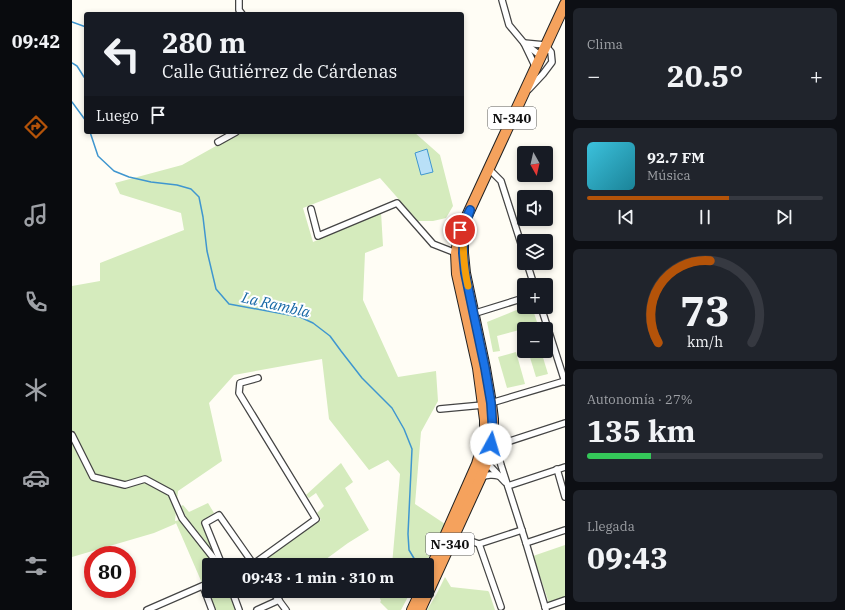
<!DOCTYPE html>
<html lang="es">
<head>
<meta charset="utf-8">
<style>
  :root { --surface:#171b24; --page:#20242c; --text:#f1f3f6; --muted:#9ea1a6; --line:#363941; --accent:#b45309 }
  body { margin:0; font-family:"IBM Plex Serif",serif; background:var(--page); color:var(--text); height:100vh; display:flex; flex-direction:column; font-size:15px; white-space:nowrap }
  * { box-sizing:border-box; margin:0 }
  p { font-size:13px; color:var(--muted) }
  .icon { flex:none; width:22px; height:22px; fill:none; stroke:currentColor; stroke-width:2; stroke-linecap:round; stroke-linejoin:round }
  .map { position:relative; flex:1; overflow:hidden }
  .panel { display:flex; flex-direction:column; gap:8px; padding:8px; background:#0d0f14; width:280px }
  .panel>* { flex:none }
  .top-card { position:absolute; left:12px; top:12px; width:380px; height:122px; border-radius:4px; box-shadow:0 2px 6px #0003; background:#171b24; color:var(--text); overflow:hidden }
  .needle { width:26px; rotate:172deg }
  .tools { position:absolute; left:445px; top:146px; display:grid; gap:8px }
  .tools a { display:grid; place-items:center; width:36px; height:36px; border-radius:4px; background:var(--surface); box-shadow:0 2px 6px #0003; font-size:20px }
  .speed { position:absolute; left:12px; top:546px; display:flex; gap:8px; font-size:20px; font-weight:700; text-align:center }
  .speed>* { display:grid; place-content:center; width:52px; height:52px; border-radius:50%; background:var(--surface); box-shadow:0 2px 6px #0003; line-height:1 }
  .speed .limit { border:6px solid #d22; background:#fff; color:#111 }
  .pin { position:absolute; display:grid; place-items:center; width:34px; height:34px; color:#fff; margin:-17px; border:2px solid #fff; border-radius:50%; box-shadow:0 1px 4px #0007 }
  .me { position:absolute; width:44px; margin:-22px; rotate:6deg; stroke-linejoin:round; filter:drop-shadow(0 0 3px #0008) }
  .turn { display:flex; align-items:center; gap:14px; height:84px; padding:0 12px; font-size:18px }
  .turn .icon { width:52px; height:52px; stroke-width:2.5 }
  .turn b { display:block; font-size:28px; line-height:34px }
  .then { display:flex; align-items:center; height:38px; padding:0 12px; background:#0003; gap:8px; font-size:15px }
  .big { font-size:30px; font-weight:700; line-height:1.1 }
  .panel .tile { flex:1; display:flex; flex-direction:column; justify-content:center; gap:6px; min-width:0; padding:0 14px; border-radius:6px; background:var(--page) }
  .panel .dial { align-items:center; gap:0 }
  .dial svg { height:104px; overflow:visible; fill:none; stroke:var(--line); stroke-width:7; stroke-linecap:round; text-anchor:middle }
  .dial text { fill:var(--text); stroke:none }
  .song { display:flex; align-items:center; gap:12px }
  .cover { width:48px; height:48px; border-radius:6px; background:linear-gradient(135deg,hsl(190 70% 55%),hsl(190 70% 35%)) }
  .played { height:4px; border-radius:2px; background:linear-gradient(90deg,var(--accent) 60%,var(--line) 60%) }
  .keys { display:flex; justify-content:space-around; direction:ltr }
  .heat { display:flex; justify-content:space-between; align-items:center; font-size:22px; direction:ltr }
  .charge { height:6px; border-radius:3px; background:linear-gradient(90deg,#34c759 27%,var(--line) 0) }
  .trip { position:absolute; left:130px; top:558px; width:232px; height:40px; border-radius:4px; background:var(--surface); box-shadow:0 2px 6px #0003; font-weight:700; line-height:40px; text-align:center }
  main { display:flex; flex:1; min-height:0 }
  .tab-bar { display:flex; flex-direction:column; width:72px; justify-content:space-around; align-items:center; background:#090b0e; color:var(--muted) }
  .tab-bar .icon { width:28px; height:28px }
  .tab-bar .on { color:var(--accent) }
  .tab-bar b { font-size:18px; color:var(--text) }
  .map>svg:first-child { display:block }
  .green { fill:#d5ebbd }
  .water { fill:#b9e0f7; stroke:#3f96cf }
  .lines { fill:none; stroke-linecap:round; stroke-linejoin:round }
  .stream { stroke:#3f96cf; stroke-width:1.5 }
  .street-casing { stroke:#444; stroke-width:8 }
  .highway-casing { stroke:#222; stroke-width:12 }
  .street { stroke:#fff; stroke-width:5.5 }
  .highway { stroke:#f5a25d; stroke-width:10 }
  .route-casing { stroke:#114b97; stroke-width:10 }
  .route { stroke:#1a73e8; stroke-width:7 }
  .slow { stroke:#f59e0b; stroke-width:7 }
  .labels { text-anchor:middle; stroke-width:4; stroke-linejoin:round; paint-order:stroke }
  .shield { fill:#fff; stroke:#585858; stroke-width:1 }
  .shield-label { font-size:13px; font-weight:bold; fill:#111 }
  .water-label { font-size:15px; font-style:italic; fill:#1768a6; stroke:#fff }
</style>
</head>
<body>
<main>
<nav class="tab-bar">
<b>09:42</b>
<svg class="icon on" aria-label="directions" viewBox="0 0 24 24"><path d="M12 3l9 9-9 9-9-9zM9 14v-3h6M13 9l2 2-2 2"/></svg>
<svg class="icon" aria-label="music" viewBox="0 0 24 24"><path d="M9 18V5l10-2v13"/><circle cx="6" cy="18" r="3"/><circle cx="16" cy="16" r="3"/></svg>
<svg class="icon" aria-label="phone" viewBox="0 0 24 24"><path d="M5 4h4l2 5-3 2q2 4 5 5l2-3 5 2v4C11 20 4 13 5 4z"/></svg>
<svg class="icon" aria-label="climate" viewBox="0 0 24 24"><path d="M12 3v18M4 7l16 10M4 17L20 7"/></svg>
<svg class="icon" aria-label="car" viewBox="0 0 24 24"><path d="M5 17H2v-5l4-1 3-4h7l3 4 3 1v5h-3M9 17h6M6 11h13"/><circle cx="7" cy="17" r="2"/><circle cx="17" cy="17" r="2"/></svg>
<svg class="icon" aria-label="filters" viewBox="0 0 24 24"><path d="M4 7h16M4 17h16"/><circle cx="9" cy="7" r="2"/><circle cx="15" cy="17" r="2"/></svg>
</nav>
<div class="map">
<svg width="493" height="610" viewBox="0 0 493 610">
  <rect width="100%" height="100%" fill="#fffdf5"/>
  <g class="green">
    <path d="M169,132H219L223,134L221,132H342L368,155L381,206L374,218L361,221H346L308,178L231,208L241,242L309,212L311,246L293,253L291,300L326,377L364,371L366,401L349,432L343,504L373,524L353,565H320L328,474L316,460L297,470L257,419L250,359L162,375L137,403L150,461L106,491L103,521L108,520L144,565H137V579L130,583L104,523L103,524L82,533L0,557V286L28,281V263L112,230L109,213L48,194L43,183L110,165Z"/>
    <path d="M452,307H460L466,325L425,336L428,351L421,352L415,322Z"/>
    <path d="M456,351H469L476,374L464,377Z"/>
    <path d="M444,352L453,384L435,388L426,357Z"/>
    <path d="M269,463L281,482L273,488L297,530L276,543L246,565H190L189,560L249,520L245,513L252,506L244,493L237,498L234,495Z"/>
    <path d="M136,503L142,513L130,521L147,562L114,517L109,506L111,505L117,512Z"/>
    <path d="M493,545V597L477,603L461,556Z"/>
    <path d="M373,577L379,587L416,591L417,592L423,610H355L364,595Z"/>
    <path d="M137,591H156L163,610H144Z"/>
    <path d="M305,591H334L338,593L329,610H316L308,602L309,601Z"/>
  </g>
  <path class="water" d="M355,149L361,172L349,175L343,153Z"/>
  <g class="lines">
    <g class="stream">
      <path d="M0,22L14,27"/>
      <path d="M0,63L5,66L12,77L14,78"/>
      <path d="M0,102L14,121"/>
      <path d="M18,132L26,156L42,171L57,177L79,182L105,185L119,189L127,197L131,217L135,251L144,289L157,304L228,317L241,323L258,336L269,351L290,378L320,408L332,429L340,449L336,534L337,550L346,565"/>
    </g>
    <defs>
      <g id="street">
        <path d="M167,0V10L170,14"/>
        <path d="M430,0L437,25L452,43L469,56"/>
        <path d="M452,43L473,45L479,52L480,62L471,74L457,89"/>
        <path d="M453,45L464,68"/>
        <path d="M146,142L164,132"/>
        <path d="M416,168L429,181L452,253"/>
        <path d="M239,209L246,236L325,203L361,244L384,253"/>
        <path d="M455,263L462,285"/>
        <path d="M469,307L493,382"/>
        <path d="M407,312L452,298"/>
        <path d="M419,403L493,381"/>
        <path d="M368,409L411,405"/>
        <path d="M0,435L21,477L53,485L73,479L99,493L110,518L147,565"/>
        <path d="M422,440L429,465L454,543L474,610"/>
        <path d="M425,452L427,447L432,443L493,423"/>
        <path d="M414,460L417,465L433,482"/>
        <path d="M485,469L493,497"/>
        <path d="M409,477C416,475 420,474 427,476"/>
        <path d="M436,486L493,467"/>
        <path d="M382,535L407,544L450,530"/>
        <path d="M454,543L493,530"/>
        <path d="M407,544L429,607"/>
        <path d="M150,565L133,523L147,515L182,565"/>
        <path d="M180,565L244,519L167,393L168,383L186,378"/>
        <path d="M131,586L140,610"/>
        <path d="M160,591L167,610"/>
        <path d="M200,591L214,610"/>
        <path d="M473,607L493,600"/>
        <path d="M75,610L137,583"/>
        <path d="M185,610L207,600"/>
      </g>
      <g id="highway">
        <path d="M355,577L405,464L413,436V420L406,368L385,274L384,253L388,231L493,4"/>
        <path d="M340,610L349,591"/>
        <path d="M348,610L408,479L415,461L421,434V419L419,403L413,368L393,273L391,253V240"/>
      </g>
    </defs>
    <use href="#street" class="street-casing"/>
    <use href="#highway" class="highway-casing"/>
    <use href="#street" class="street"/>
    <use href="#highway" class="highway"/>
  </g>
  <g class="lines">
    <defs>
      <path id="route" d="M388,230L398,210L392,230L391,253L393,273L413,368L419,403L421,434L419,444"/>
    </defs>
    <use href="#route" class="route-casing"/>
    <use href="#route" class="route"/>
    <path class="slow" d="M391,234C391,252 392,269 396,286"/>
  </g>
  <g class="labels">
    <g class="shield">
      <rect x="416" y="107" width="48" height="22" rx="3"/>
      <rect x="354" y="533" width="48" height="22" rx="3"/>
    </g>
    <g class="shield-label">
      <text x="440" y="123">N-340</text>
      <text x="378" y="549">N-340</text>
    </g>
    <g class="water-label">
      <text transform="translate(204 305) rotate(13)" y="5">La Rambla</text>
    </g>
  </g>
</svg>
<div class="tools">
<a><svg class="needle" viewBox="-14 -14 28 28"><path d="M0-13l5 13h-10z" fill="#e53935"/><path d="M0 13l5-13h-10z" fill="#9ea1a6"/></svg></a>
<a><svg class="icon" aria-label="sound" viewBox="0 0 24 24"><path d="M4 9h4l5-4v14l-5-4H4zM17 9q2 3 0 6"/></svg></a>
<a><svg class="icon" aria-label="layers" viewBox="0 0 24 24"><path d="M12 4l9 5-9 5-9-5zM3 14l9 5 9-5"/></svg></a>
<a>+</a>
<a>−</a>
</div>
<div class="speed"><div class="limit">80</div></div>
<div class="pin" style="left:388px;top:230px;background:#d93025"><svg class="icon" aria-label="arrive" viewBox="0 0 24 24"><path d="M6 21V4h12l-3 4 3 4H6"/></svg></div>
<svg class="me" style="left:419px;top:444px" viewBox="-20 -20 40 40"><circle r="19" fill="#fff"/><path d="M0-13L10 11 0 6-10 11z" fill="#1a73e8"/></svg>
<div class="trip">09:43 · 1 min · 310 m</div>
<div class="top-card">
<div class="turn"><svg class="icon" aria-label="left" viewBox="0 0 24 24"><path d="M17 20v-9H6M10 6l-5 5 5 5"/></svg><div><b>280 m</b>Calle Gutiérrez de Cárdenas</div></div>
<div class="then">Luego<svg class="icon" aria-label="arrive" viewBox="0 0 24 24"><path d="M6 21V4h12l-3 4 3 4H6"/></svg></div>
</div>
</div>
<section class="panel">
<div class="tile"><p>Clima</p>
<div class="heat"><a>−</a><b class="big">20.5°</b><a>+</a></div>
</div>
<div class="tile">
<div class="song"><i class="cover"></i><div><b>92.7 FM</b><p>Música</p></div></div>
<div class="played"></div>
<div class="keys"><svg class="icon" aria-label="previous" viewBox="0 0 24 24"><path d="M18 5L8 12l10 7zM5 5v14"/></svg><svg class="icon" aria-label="pause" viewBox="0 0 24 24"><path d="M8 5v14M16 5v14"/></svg><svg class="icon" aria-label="next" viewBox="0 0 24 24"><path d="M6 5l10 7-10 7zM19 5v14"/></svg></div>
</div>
<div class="tile dial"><svg viewBox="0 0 100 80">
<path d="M14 69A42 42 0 1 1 86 69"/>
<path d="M14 69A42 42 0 0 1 54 6" stroke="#b45309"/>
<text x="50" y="56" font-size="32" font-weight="700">73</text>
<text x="50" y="72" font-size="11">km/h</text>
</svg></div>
<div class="tile"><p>Autonomía · 27%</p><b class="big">135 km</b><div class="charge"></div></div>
<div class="tile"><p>Llegada</p><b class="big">09:43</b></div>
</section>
</main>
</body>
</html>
